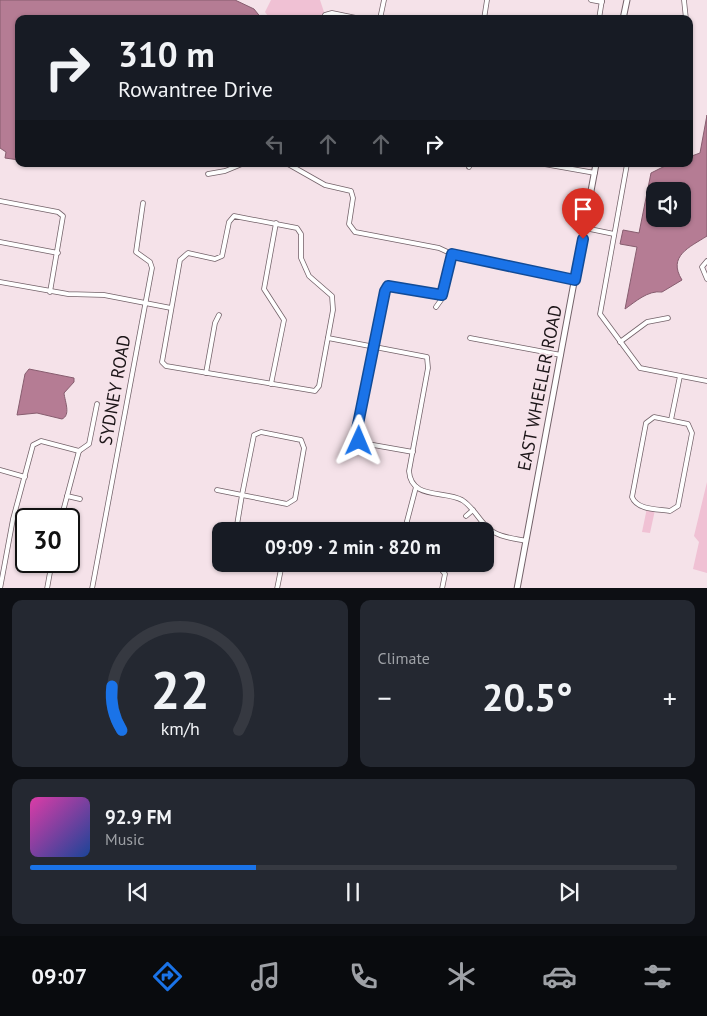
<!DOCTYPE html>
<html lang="en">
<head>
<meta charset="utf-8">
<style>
  :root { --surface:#171b24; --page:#242831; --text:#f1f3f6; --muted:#9ea1a6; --line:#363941; --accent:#1a73e8 }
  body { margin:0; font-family:"PT Sans",sans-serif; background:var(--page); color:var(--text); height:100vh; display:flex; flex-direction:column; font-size:19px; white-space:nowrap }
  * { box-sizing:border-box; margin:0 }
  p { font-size:16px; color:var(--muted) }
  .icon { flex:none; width:28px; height:28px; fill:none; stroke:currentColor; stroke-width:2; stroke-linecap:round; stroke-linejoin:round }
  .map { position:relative; height:588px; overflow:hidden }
  .panel { display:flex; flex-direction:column; gap:12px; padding:12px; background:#0d0f14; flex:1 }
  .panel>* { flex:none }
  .top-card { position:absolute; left:15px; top:15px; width:678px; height:152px; border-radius:10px; box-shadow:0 1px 4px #0004; background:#171b24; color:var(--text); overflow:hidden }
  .tools { position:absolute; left:646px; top:182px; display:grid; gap:10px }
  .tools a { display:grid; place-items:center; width:45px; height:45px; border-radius:10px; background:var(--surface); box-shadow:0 1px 4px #0004; font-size:25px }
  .speed { position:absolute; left:15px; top:508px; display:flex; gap:10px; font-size:25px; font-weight:700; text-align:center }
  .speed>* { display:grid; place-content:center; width:65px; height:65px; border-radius:50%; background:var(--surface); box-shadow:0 1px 4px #0004; line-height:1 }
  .speed .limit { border:2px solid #111; border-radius:8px; background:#fff; color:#111 }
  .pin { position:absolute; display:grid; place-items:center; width:42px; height:42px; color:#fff; margin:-51px -21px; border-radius:50% 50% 50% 0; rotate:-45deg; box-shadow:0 0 5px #0007 }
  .pin .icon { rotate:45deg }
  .me { position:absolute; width:55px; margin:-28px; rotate:1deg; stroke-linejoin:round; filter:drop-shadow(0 0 4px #0008) }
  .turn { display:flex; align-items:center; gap:18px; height:105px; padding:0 20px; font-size:22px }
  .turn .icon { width:65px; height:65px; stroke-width:2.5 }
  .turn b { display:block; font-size:35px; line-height:42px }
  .lanes { display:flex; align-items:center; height:48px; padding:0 20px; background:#0003; justify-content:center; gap:25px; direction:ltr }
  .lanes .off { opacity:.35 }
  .big { font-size:38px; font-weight:800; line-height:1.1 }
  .panel .card { flex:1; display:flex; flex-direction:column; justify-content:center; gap:8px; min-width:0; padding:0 18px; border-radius:10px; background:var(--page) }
  .panel .dial { align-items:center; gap:0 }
  .dial svg { height:130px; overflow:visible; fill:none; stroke:var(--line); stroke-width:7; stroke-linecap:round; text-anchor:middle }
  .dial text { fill:var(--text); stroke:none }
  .song { display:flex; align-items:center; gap:15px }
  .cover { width:60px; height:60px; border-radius:8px; background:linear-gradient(135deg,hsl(320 70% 55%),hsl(220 70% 35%)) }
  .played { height:5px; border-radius:2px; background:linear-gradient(90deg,var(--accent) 35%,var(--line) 35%) }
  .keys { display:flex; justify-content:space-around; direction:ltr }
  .heat { display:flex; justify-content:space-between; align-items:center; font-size:28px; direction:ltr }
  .panel .tiles { flex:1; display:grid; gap:12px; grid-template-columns:1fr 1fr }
  .card:last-child { grid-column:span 2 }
  .trip { position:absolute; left:212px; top:522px; width:282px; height:50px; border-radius:10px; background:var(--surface); box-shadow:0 1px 4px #0004; font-weight:800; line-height:50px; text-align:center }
  .tab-bar { display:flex; height:80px; justify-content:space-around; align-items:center; background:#090b0e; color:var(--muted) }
  .tab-bar .icon { width:35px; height:35px }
  .tab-bar .on { color:var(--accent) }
  .tab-bar b { font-size:22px; color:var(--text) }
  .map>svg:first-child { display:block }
  .green { fill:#f0c1d4 }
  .water { fill:#b57c94; stroke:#875d6f; fill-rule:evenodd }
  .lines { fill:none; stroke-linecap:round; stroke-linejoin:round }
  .minor-casing { stroke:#736269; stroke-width:5.5 }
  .tertiary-casing { stroke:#736269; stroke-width:7 }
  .minor { stroke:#fff; stroke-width:4 }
  .tertiary { stroke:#fff; stroke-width:5 }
  .route-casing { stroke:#114b97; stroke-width:12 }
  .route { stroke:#1a73e8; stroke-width:9 }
  .labels { text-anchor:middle; stroke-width:4; stroke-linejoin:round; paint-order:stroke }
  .street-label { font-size:18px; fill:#1c1518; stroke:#f5e2e9 }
</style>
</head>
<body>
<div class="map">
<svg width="707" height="589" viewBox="0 0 707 589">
  <rect width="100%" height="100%" fill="#f5e2e9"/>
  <g class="green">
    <path d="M271,0H320L324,12L321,19H270L265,12Z"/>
    <path d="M707,482V573L693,569L699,542L694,536Z"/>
    <path d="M647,508L655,510L650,533L642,532Z"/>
  </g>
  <g class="water">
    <path d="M0,0H235L254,9L262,19H19V160L5,158L6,152L0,148Z"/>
    <path d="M707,115V236C690,247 667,256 682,280L662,292C648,290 635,302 625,309L637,247L620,244L623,230L639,233L651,173L669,164H689V157L700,153ZM655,191H682V219H655Z"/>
    <path d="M29,369L74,378V382L64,393C65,402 71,415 62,419L37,413L17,415L25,374Z"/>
  </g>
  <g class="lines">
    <defs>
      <g id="minor">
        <path d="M591,0L602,2"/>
        <path d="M684,0L686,19"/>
        <path d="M323,19L325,15L332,13L361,19"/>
        <path d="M380,19L384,0"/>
        <path d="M484,19L487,0"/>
        <path d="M599,19L602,0"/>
        <path d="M689,58V77"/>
        <path d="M288,164L325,185L351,191L353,198L349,224L355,232L439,248L452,254L575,280"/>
        <path d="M544,164L595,173"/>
        <path d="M627,164L600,314L640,368L707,381"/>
        <path d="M469,167L470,164"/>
        <path d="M208,174L225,171L242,164"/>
        <path d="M0,201L58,212L63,216L50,292"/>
        <path d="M234,216L297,228L301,234V258L309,276L332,296L333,310L319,386L315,391L166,366L162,362L180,260L188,253L215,259L222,256L229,222Z"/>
        <path d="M585,228L614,234"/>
        <path d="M0,242L58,253"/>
        <path d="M707,261L702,267L707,279"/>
        <path d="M0,282L68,294L104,295L171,308"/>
        <path d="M436,307L441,300L452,254"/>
        <path d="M328,338L427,357L428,368L409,471C411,500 444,490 462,500C472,506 478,518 486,526C496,537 512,538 526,541"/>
        <path d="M470,338L561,355"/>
        <path d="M620,342L647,322L668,318"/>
        <path d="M206,373L215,323L219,315"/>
        <path d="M271,384L284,320L264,289L276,223"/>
        <path d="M654,417L688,424L692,433L678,506L670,511C657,509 637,510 632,497L646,423Z"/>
        <path d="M671,420L680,376"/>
        <path d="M261,432L301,440L304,448L295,499L287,504L242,495L254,435Z"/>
        <path d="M79,451L89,444L97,404"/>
        <path d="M413,452L362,443L356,434L385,291L388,287L394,286L442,295"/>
        <path d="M0,470L25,477"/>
        <path d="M217,490L242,495L236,531"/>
        <path d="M67,496L80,499"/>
        <path d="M466,516L473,510"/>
        <path d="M61,519L79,451"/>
        <path d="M407,531L406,525L416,487"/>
        <path d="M370,564L399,569L415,565L441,569L445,574L442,589"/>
        <path d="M0,589L13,519L33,445L41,441L79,451"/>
        <path d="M47,589L52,561"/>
        <path d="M92,589L152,268L150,262L136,252L143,203"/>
        <path d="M277,589L282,564"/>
      </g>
      <g id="tertiary">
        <path d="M623,19L627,0"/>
        <path d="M517,589L596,164"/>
      </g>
    </defs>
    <use href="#minor" class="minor-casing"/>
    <use href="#tertiary" class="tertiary-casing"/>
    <use href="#minor" class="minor"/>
    <use href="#tertiary" class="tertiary"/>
  </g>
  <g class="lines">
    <defs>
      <path id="route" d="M359,441L356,434L385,291L388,286L442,295L452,254L575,280L583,239"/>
    </defs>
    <use href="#route" class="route-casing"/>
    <use href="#route" class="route"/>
  </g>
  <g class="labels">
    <g class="street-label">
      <text transform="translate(540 388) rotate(-79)" y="6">EAST WHEELER ROAD</text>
      <text transform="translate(115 390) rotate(-80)" y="6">SYDNEY ROAD</text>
    </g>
  </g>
</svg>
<div class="tools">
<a><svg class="icon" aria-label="sound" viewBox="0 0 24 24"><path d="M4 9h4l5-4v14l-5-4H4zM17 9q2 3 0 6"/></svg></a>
</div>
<div class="speed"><div class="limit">30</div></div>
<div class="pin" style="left:583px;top:239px;background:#d93025"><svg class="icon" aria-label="arrive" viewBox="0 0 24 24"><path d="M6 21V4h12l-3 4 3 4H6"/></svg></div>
<svg class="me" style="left:359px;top:441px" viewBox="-20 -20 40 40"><path d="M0-17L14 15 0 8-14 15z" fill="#1a73e8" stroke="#fff" stroke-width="4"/></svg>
<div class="trip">09:09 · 2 min · 820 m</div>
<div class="top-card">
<div class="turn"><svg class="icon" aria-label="right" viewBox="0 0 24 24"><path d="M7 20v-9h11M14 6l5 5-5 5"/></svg><div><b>310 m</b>Rowantree Drive</div></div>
<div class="lanes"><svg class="icon off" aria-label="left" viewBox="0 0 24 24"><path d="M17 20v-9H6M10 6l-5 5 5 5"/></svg><svg class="icon off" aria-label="ahead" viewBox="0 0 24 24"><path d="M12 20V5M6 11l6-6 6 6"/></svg><svg class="icon off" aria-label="ahead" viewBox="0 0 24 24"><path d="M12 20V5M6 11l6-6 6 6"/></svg><svg class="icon" aria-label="right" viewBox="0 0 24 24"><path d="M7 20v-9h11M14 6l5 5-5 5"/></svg></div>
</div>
</div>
<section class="panel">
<div class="tiles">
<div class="card dial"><svg viewBox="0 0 100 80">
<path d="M14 69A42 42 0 1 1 86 69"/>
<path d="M14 69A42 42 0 0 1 8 42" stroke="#1a73e8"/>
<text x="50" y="56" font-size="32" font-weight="700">22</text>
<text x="50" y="72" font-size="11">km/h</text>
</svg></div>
<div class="card"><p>Climate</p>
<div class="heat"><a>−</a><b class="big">20.5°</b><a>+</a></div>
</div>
<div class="card">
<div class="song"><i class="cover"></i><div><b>92.9 FM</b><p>Music</p></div></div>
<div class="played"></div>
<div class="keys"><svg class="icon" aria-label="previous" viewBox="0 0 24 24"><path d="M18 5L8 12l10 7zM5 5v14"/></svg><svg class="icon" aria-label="pause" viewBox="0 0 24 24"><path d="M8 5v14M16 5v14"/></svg><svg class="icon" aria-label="next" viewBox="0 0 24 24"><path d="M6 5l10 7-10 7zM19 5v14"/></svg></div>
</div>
</div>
</section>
<nav class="tab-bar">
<b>09:07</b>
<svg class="icon on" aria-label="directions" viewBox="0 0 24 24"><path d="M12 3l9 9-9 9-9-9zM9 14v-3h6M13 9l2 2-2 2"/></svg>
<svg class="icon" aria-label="music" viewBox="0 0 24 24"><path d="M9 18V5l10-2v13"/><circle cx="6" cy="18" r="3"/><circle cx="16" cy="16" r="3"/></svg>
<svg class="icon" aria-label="phone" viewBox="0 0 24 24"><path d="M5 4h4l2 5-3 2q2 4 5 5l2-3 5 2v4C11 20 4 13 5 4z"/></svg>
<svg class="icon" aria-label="climate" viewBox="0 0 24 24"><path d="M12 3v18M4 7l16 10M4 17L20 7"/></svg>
<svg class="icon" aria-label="car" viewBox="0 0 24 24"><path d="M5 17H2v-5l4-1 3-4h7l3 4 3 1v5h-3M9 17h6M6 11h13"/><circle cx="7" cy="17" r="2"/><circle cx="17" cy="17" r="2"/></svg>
<svg class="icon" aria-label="filters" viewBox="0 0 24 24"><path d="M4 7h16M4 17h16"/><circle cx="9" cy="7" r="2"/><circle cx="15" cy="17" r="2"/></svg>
</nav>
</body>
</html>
